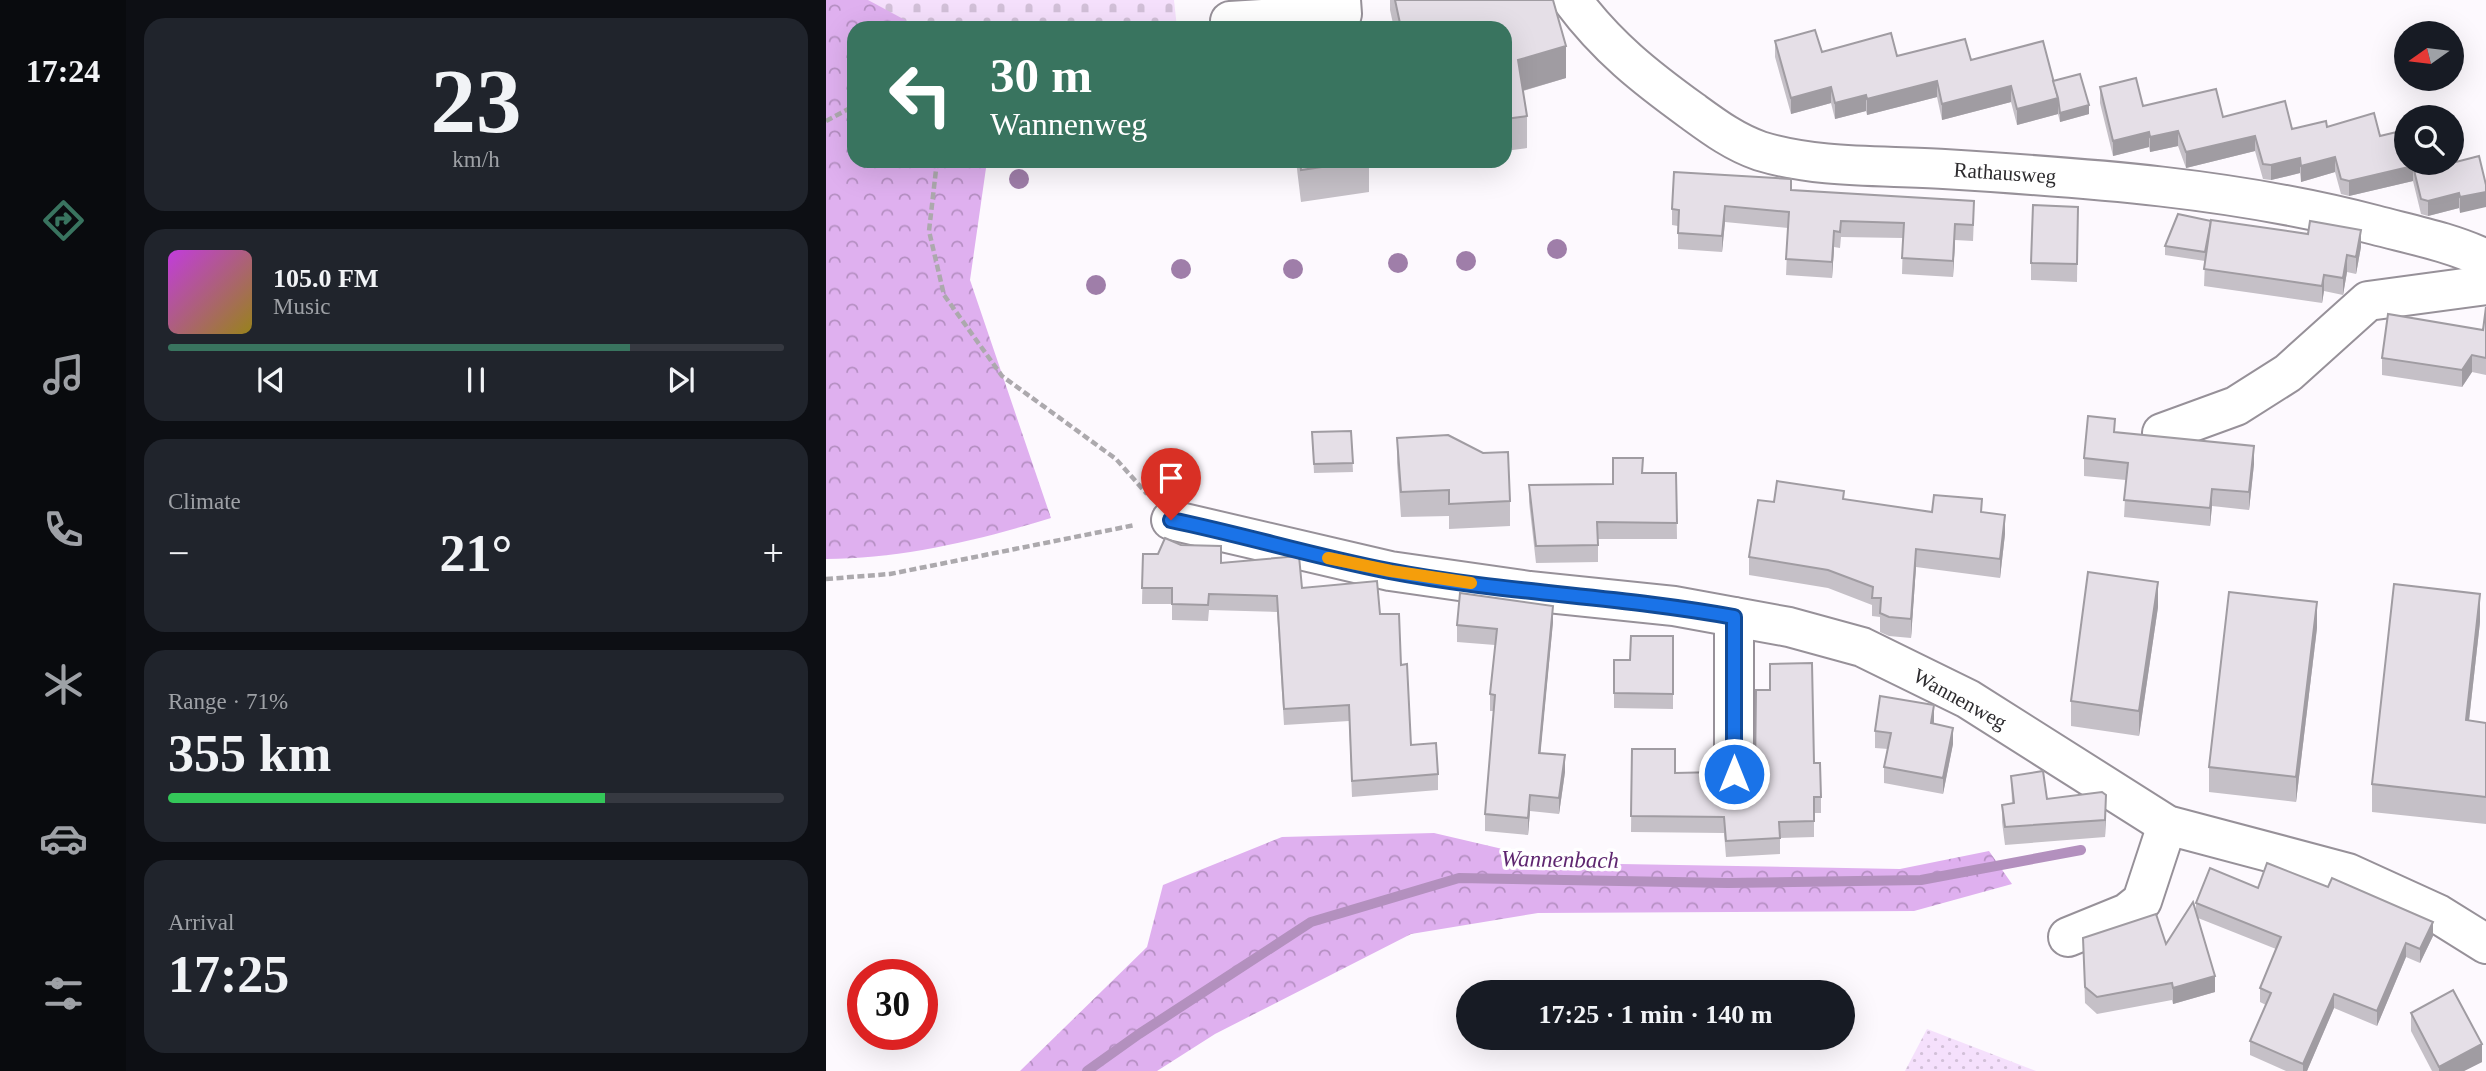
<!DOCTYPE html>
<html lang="en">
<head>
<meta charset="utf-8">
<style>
  :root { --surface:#171b24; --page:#20242c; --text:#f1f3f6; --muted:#9ea1a6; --line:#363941; --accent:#39745f }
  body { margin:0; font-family:Georgia,serif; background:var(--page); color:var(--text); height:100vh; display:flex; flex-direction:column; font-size:26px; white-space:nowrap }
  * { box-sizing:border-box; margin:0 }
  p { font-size:23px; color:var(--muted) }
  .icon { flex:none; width:38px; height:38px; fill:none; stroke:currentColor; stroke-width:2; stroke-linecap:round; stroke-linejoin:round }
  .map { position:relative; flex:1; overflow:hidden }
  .drawer { display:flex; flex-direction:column; gap:18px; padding:18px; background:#0d0f14; width:700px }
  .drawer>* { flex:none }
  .banner { position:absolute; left:21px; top:21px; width:665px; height:147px; border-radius:21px; box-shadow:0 7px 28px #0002; background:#39745f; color:#fff; overflow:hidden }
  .needle { width:46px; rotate:256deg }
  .controls { position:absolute; left:1568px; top:21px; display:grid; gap:14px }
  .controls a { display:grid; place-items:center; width:70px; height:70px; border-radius:50%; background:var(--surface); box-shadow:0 7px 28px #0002; font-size:35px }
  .speed { position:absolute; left:21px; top:959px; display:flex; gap:14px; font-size:35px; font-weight:700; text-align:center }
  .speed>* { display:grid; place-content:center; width:91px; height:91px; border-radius:50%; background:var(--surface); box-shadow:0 7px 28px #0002; line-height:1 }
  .speed .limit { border:10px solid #d22; background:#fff; color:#111 }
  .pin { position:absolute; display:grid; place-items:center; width:60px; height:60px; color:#fff; margin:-72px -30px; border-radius:50% 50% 50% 0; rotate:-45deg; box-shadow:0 0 7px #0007 }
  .pin .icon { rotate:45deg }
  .me { position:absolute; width:77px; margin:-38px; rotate:0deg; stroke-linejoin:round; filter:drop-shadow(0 0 5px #0008) }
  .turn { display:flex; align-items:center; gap:24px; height:147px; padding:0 28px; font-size:32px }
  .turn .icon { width:91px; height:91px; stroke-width:2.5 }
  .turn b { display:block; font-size:49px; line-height:60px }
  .big { font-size:52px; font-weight:700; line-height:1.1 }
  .drawer .tile { flex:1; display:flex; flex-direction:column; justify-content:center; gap:10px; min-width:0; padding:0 24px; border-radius:21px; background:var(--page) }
  .drawer .dial { align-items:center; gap:0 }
  .dial b { font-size:91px; line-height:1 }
  .song { display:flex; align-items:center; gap:21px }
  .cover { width:84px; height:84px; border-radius:10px; background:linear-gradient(135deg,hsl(290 70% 55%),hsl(50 70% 35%)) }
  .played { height:7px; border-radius:4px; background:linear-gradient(90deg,var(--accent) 75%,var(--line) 75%) }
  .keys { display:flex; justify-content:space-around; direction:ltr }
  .heat { display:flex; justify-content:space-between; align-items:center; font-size:38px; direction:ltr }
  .charge { height:10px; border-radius:5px; background:linear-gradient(90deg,#34c759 71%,var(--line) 0) }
  .trip { position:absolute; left:630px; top:980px; width:399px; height:70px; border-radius:35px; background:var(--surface); box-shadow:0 7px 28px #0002; font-weight:700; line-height:70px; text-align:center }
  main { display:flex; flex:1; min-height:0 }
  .tab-bar { display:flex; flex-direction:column; width:126px; justify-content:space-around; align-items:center; background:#090b0e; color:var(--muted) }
  .tab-bar .icon { width:49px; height:49px }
  .tab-bar .current { color:var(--accent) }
  .tab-bar b { font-size:32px; color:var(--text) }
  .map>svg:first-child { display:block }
  .forest { fill:url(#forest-crowns) }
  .cemetery { fill:url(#cemetery-stones) }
  .garden { fill:url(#garden-dots) }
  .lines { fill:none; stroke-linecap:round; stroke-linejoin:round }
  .stream { stroke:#b390be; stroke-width:10 }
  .minor-casing { stroke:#979199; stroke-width:42 }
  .path { stroke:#aca9ad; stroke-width:4.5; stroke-dasharray:7 3.5; stroke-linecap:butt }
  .minor { stroke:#fff; stroke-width:38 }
  .tree { fill:#9f7ea9 }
  .wall { fill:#c5c0c7 }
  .shaded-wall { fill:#a09ca2 }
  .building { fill:#e5dfe7; stroke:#a09ca2; stroke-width:2 }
  .route-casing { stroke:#114b97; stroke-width:18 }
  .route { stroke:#1a73e8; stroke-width:12 }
  .slow { stroke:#f59e0b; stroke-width:12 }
  .labels { text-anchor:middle; stroke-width:7; stroke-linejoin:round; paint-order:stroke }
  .street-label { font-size:21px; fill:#2d2b2e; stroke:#fff }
  .water-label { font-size:23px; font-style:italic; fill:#5f2770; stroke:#fff }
</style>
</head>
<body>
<main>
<nav class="tab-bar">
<b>17:24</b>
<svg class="icon current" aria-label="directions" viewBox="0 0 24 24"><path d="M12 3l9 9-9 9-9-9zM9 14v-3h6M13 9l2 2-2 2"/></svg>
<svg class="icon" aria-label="music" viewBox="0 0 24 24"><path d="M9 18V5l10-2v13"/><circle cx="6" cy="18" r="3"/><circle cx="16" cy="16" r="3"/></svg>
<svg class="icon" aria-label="phone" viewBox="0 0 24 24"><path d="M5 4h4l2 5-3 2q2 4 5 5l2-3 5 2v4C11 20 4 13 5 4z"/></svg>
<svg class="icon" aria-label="climate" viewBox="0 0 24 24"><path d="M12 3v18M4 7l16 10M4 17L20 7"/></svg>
<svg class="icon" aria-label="car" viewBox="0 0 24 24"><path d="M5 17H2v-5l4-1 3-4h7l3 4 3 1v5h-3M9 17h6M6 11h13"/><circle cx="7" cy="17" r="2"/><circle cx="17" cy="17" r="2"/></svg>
<svg class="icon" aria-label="filters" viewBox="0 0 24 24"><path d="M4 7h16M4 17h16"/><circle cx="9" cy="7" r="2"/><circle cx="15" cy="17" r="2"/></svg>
</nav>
<section class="drawer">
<div class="tile dial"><b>23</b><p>km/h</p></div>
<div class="tile">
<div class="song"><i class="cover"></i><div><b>105.0 FM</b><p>Music</p></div></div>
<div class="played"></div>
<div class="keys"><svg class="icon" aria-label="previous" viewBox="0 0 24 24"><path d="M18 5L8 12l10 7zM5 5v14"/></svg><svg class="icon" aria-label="pause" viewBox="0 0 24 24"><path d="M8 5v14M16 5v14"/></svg><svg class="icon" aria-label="next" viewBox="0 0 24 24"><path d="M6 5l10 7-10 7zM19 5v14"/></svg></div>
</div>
<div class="tile"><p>Climate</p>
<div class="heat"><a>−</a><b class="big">21°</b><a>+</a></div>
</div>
<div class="tile"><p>Range · 71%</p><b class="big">355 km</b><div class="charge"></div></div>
<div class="tile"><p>Arrival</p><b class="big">17:25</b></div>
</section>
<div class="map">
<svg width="1660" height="1071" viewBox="0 0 1660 1071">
  <defs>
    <pattern id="forest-crowns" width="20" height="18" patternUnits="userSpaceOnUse" patternTransform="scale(1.75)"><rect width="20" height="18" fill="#dfb0ef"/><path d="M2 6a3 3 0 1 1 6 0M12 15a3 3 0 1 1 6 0" fill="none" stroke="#b58fc2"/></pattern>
    <pattern id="cemetery-stones" width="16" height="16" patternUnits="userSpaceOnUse" patternTransform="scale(1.75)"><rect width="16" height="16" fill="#f5e0fc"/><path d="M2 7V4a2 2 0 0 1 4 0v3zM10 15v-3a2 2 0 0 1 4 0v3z" fill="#d2c0d8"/></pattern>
    <pattern id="garden-dots" width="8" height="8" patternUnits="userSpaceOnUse" patternTransform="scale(1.75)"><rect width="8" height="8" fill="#f5e0fc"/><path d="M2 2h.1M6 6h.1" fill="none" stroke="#d2c0d8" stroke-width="1.8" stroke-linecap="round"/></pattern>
  </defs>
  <rect width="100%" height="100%" fill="#fdf9fe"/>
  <g class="forest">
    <path d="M0,0H46L94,28H28V161H161L144,280L225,518C154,540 75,559 0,559Z"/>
    <path d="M608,833L737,863L1074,869L1163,851L1186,884L1088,911L712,913L585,934L389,1034L331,1071H194L321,947L337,885L456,837Z"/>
  </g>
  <path class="cemetery" d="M42,0H348L351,28H94Z"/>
  <path class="garden" d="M1101,1029L1210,1071H1079Z"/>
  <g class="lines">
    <path class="stream" d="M261,1071L313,1034L485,922L633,878L902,883L1095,880L1255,850"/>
    <defs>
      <g id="minor">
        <path d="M746,0C781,47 819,77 866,111C888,127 908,142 934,151C993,169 1058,165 1118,169C1263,178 1408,188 1549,225C1587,235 1624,242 1660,259"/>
        <path d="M404,21L516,14L515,0"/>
        <path d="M1336,433L1410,406L1462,373L1542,301L1660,285"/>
        <path d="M345,520L564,571L703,591L848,606L963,627L1036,647L1142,699L1341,825L1522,873L1612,914L1660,944"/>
        <path d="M908,617V774"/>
        <path d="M1242,937L1301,913L1316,901L1341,825"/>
      </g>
    </defs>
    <use href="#minor" class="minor-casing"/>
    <g class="path">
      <path d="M0,121L28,106"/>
      <path d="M111,161L103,231L118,295L176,376L290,459L321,494"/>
      <path d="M0,579L64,574L309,525"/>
    </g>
    <use href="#minor" class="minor"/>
  </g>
  <g class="tree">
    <circle cx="193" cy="179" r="10"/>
    <circle cx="731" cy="249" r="10"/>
    <circle cx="640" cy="261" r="10"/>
    <circle cx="572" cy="263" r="10"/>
    <circle cx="355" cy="269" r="10"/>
    <circle cx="467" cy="269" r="10"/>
    <circle cx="270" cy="285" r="10"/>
  </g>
  <g class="wall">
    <path d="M564,0H727L740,78L697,91L701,116V148L679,151V28H568L564,10Z"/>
    <path d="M949,41L996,52L1145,60L1227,81L1263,114L1234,122L1232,114L1191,125L1185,102L1116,120L1111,97L1041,115L1040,111L1009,119L1005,103L965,114L949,57Z"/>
    <path d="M1274,87L1317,106L1397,117L1466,129L1501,127L1554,136L1580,163H1626L1653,156L1634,213L1633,208L1602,216L1595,214L1587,181L1523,196L1515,194L1509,172L1475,182L1474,173L1445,180L1437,179L1429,151L1360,168L1352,146L1324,152L1323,147L1287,156L1274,103Z"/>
    <path d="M470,161H543V192L475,202Z"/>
    <path d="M965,190L1148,217L1147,241L1129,240L1127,277L1076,274L1077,238L1015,237L1014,248L1008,247L1006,278L960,275L962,228L899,222L896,252L852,249V226L846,225V209Z"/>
    <path d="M1252,207L1251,282L1205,280V263Z"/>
    <path d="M1385,221L1535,247L1530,274L1521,272L1517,295L1498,291L1496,303L1378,286L1379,261L1339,255V246Z"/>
    <path d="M1660,307V375L1646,372L1636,387L1556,375V358L1657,330Z"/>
    <path d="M525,431L527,472L488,473L486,432Z"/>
    <path d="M1289,432L1428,464L1423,510L1386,506L1384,526L1298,517L1300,480L1258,476V458Z"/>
    <path d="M571,438L684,501V526L623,529V516L575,517L571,463Z"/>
    <path d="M817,473H850L851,539H772V562L710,563L703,502V485L787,484Z"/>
    <path d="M1018,500L1106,512L1156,513L1179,534L1174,578L1090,567L1085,638L1063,636L1054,632V617L1046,616V605L1002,588L923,575V557L948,502Z"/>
    <path d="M317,554L395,563L476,588L554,614L575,665L585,745L612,774V790L526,797L523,721L458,725L451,612L383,610L382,621L346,620V604H316Z"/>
    <path d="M1332,607L1313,736L1245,726V701Z"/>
    <path d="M727,622L714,753L739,772L733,814L704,811L702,835L659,831V814L668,711H664V694L669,645L631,642V625Z"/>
    <path d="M1654,622L1643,720L1660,723V824L1546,812V784Z"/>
    <path d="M1491,628L1470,802L1383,792V767Z"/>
    <path d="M847,636V709L788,708V660H804Z"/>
    <path d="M1108,721V724L1127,744L1117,794L1058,783V767L1062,749L1049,748V731Z"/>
    <path d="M806,749L849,773L907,780L918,777L929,771L988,763L995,797V813H988V837L954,838V854L900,857L898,833L805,832Z"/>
    <path d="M1185,776L1221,799L1280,812L1279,837L1179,845L1176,822V805L1186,804Z"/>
    <path d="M1432,888L1607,936L1594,963L1580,957L1551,1026L1508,1008L1481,1071H1460L1424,1055V1041L1440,1005L1434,1002V988L1450,949L1372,918L1389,992L1347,1004L1346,1000L1271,1014L1259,1003L1257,938L1340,944L1370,912V903Z"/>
    <path d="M1585,1013L1656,1062L1638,1071H1606L1585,1031Z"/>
  </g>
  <g class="shaded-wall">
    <path d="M740,46V78L692,92V60Z"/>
    <path d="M1111,81V97L1041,115V99Z"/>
    <path d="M1185,86V102L1116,120V104Z"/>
    <path d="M1005,87V103L965,114V98Z"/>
    <path d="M1040,95V111L1009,119V103Z"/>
    <path d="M1232,98V114L1191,125V109Z"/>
    <path d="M1263,105V114L1234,122V113Z"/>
    <path d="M1352,131V146L1324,152V137Z"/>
    <path d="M1323,132V147L1287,156V141Z"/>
    <path d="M1429,136V151L1360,168V152Z"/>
    <path d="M1509,157V172L1475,182V166Z"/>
    <path d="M1474,158V173L1445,180V165Z"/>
    <path d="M1587,166V181L1523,196V181Z"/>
    <path d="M1660,192V207L1634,213V197Z"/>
    <path d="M1633,193V208L1602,216V201Z"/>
    <path d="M899,206V222L896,252V236Z"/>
    <path d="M1129,224V240L1127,277V261Z"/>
    <path d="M1535,230V247L1530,274V257Z"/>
    <path d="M1008,231V247L1006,278V262Z"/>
    <path d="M1521,255V272L1517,295V278Z"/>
    <path d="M1498,275V291L1496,303V286Z"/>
    <path d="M1646,355V372L1636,387V370Z"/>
    <path d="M1428,446V464L1423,510V492Z"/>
    <path d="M1386,489V506L1384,526V508Z"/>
    <path d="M1179,515V534L1174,578V559Z"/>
    <path d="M1090,549V567L1085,638V619Z"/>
    <path d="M1332,582V607L1313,736V711Z"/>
    <path d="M1654,594V622L1640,747V720Z"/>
    <path d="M1491,602V628L1470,802V777Z"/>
    <path d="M727,606V622L713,769V753Z"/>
    <path d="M1108,705V721L1105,740V723Z"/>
    <path d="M1127,728V744L1117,794V778Z"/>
    <path d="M739,755V772L733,814V798Z"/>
    <path d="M704,795V811L702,835V818Z"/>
    <path d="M1280,795V812L1279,837V820Z"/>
    <path d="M1607,922V936L1594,963V949Z"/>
    <path d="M1580,943V957L1551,1026V1011Z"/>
    <path d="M1389,976V992L1347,1004V988Z"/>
    <path d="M1508,994V1008L1481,1071H1477V1064Z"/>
    <path d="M1656,1044V1062L1638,1071H1613V1067Z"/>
  </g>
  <g class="building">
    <path d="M569,0H727L740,46L692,60L701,116L679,119V28H575Z"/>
    <path d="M989,30L996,52L1065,33L1071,56L1139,39L1145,60L1217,41L1232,98L1191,109L1185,86L1116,104L1111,81L1041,99L1040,95L1009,103L1005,87L965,98L949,41Z"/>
    <path d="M1254,74L1263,105L1234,113L1232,98L1227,81Z"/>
    <path d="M1310,78L1317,106L1390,89L1397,117L1459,101L1466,129L1500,121L1501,127L1548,113L1554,136L1579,130L1580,135V163H1626L1653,156L1660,185V192L1634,197L1633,193L1602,201L1595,199L1587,166L1523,181L1515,179L1509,157L1475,166L1474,158L1445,165L1437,164L1429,136L1360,152L1352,131L1324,137L1323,132L1287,141L1274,87Z"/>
    <path d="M474,161H536L475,170Z"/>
    <path d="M848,172L965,179V190L1148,201L1147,225L1129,224L1127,261L1076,258L1078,223L1015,221L1014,232L1008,231L1006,262L960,259L963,212L899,206L896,236L852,233L853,210L846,209Z"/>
    <path d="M1207,205L1252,207L1251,264L1205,263Z"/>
    <path d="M1352,214L1385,221L1379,252L1339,246Z"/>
    <path d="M1385,220L1482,234L1484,221L1535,230L1530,257L1521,255L1517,278L1498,275L1496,286L1378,269Z"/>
    <path d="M1660,307V358L1646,355L1636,370L1556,358L1562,314L1657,330Z"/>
    <path d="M1262,416L1289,419L1288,432L1428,446L1423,492L1386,489L1384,508L1298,500L1302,463L1258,458Z"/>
    <path d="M525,431L527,463L488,464L486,432Z"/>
    <path d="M622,435L657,453L682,452L684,501L623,504V490L575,492L571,438Z"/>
    <path d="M787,458H817L816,473H850L851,523L771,522L772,545L710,546L703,485L787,484Z"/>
    <path d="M951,481L1018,491L1017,499L1106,512L1108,495L1156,499L1155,512L1179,515L1174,559L1090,549L1085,619L1063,617L1054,613L1055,598H1046L1047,587L1002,570L923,557L932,500L948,502Z"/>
    <path d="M339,538L355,545L395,546V563L473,556L476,588L551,581L554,614H573L575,665L581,664L585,745L610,743L612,774L526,781L523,705L458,709L451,596L383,594L382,605L346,604V588H316L317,554H332Z"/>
    <path d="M1262,572L1332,582L1313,711L1245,701Z"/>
    <path d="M1568,584L1654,594L1640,720L1660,723V797L1546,784Z"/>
    <path d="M1403,592L1491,602L1470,777L1383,767Z"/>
    <path d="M634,593L727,606L713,753L739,755L733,798L704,795L702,818L659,814L669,695L664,694L671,629L631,625Z"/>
    <path d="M805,636H847V694L788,693V660H804Z"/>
    <path d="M986,663L988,763H994L995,797H988V821L953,822L954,838L900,841L898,817L805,816L806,749H849V773L892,772L907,780L918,777L929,771L930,690H944V664Z"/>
    <path d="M1054,696L1108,705L1105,723L1127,728L1117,778L1058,767L1065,733L1049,731Z"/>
    <path d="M1217,771L1221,799L1276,792L1280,795L1279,820L1179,827L1176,805L1188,803L1185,776Z"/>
    <path d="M1441,863L1502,887L1506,878L1607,922L1594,949L1580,943L1551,1011L1508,994L1477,1064L1424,1041L1445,993L1434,988L1455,937L1370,903L1384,868L1432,888Z"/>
    <path d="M1367,902L1389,976L1347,988L1346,983L1271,997L1259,987L1257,938L1330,914L1340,944Z"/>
    <path d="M1627,990L1656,1044L1613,1067L1585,1013Z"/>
  </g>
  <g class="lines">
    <defs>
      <path id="route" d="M345,520C418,535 490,557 563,571C677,593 794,596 908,617V774"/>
    </defs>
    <use href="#route" class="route-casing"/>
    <use href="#route" class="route"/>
    <path class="slow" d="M502,558L565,571L645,583"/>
  </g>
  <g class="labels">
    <g class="street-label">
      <text transform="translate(1179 173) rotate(4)" y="7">Rathausweg</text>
      <text transform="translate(1134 699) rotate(29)" y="7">Wannenweg</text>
    </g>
    <g class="water-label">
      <text transform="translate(734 859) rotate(1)" y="8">Wannenbach</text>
    </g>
  </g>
</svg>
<div class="controls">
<a><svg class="needle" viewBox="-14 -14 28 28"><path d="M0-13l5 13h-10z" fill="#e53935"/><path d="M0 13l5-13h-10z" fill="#9ea1a6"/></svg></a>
<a><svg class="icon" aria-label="search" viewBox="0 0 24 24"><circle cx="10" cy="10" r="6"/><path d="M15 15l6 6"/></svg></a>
</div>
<div class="speed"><div class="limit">30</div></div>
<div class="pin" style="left:345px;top:520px;background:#d93025"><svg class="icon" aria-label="arrive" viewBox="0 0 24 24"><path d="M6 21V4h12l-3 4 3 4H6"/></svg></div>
<svg class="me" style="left:908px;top:774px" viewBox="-20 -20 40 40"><circle r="17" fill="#1a73e8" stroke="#fff" stroke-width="3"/><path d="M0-11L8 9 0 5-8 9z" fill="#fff"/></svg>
<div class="trip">17:25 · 1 min · 140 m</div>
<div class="banner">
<div class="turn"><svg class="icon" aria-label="left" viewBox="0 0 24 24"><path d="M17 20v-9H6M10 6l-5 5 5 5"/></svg><div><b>30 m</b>Wannenweg</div></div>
</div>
</div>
</main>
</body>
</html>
